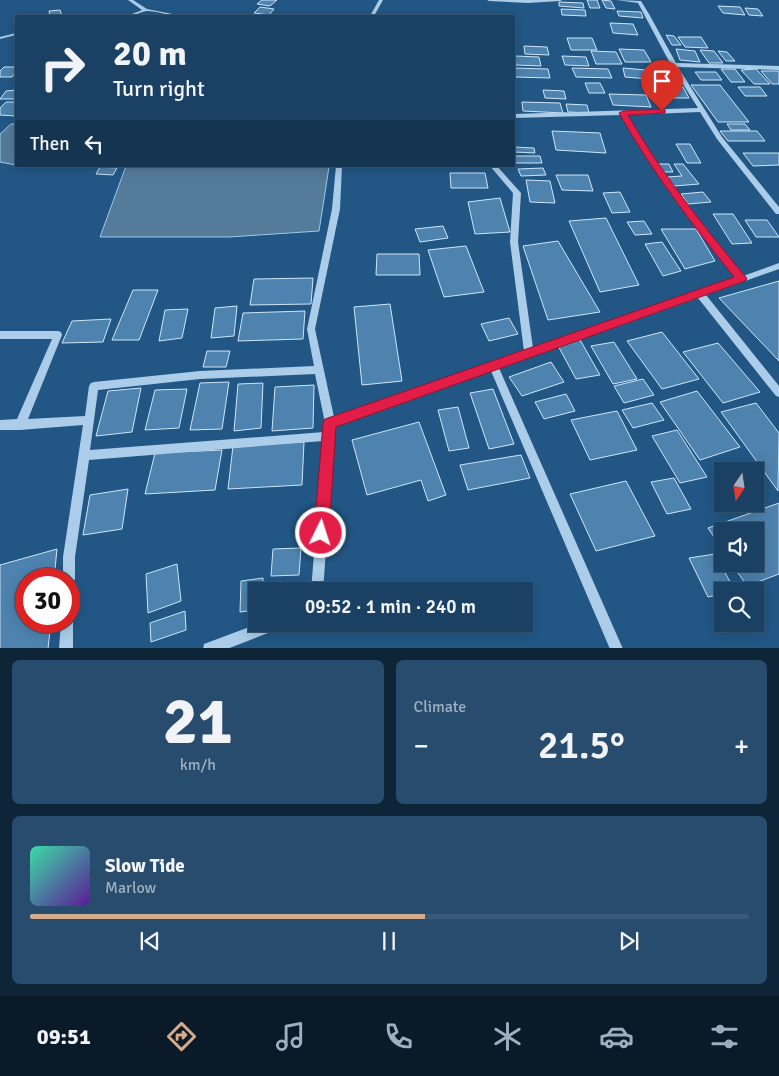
<!DOCTYPE html>
<html lang="en">
<head>
<meta charset="utf-8">
<style>
  :root { --surface:#1a4164; --page:#274c6d; --text:#f1f3f6; --muted:#9fafbf; --line:#385a78; --accent:#d6ab8b }
  body { margin:0; font-family:Signika,sans-serif; background:var(--page); color:var(--text); height:100vh; display:flex; flex-direction:column; font-size:19px; white-space:nowrap }
  * { box-sizing:border-box; margin:0 }
  p { font-size:16px; color:var(--muted) }
  .icon { flex:none; width:28px; height:28px; fill:none; stroke:currentColor; stroke-width:2; stroke-linecap:round; stroke-linejoin:round }
  .map { position:relative; height:648px; overflow:hidden }
  .drawer { display:flex; flex-direction:column; gap:12px; padding:12px; background:#0e2437; flex:1 }
  .drawer>* { flex:none }
  .banner { position:absolute; left:15px; top:15px; width:500px; height:152px; border-radius:0px; box-shadow:0 2px 12px #0003,0 0 0 1px var(--line); background:#1a4164; color:var(--text); overflow:hidden }
  .needle { width:32px; rotate:193deg }
  .fabs { position:absolute; left:714px; top:462px; display:grid; gap:10px }
  .fabs a { display:grid; place-items:center; width:50px; height:50px; border-radius:0px; background:var(--surface); box-shadow:0 2px 12px #0003,0 0 0 1px var(--line); font-size:25px }
  .speed { position:absolute; left:15px; top:568px; display:flex; gap:10px; font-size:25px; font-weight:700; text-align:center }
  .speed>* { display:grid; place-content:center; width:65px; height:65px; border-radius:50%; background:var(--surface); box-shadow:0 2px 12px #0003,0 0 0 1px var(--line); line-height:1 }
  .speed .limit { border:8px solid #d22; background:#fff; color:#111 }
  .pin { position:absolute; display:grid; place-items:center; width:42px; height:42px; color:#fff; margin:-51px -21px; border-radius:50% 50% 50% 0; rotate:-45deg; box-shadow:0 0 5px #0007 }
  .pin .icon { rotate:45deg }
  .me { position:absolute; width:55px; margin:-28px; rotate:4deg; stroke-linejoin:round; filter:drop-shadow(0 0 4px #0008) }
  .turn { display:flex; align-items:center; gap:18px; height:105px; padding:0 15px; font-size:22px }
  .turn .icon { width:65px; height:65px; stroke-width:2.5 }
  .turn b { display:block; font-size:35px; line-height:42px }
  .then { display:flex; align-items:center; height:48px; padding:0 15px; background:#0003; gap:10px; font-size:19px }
  .big { font-size:38px; font-weight:600; line-height:1.1 }
  .drawer .card { flex:1; display:flex; flex-direction:column; justify-content:center; gap:8px; min-width:0; padding:0 18px; border-radius:8px; background:var(--page) }
  .drawer .dial { align-items:center; gap:0 }
  .dial b { font-size:65px; line-height:1 }
  .song { display:flex; align-items:center; gap:15px }
  .cover { width:60px; height:60px; border-radius:8px; background:linear-gradient(135deg,hsl(160 70% 55%),hsl(270 70% 35%)) }
  .played { height:5px; border-radius:2px; background:linear-gradient(90deg,var(--accent) 55%,var(--line) 55%) }
  .keys { display:flex; justify-content:space-around; direction:ltr }
  .heat { display:flex; justify-content:space-between; align-items:center; font-size:28px; direction:ltr }
  .drawer .tiles { flex:1; display:grid; gap:12px; grid-template-columns:1fr 1fr }
  .card:last-child { grid-column:span 2 }
  .trip { position:absolute; left:248px; top:582px; width:285px; height:50px; border-radius:0px; background:var(--surface); box-shadow:0 2px 12px #0003,0 0 0 1px var(--line); font-weight:600; line-height:50px; text-align:center }
  .tab-bar { display:flex; height:80px; justify-content:space-around; align-items:center; background:#0a1a28; color:var(--muted) }
  .tab-bar .icon { width:35px; height:35px }
  .tab-bar .selected { color:var(--accent) }
  .tab-bar b { font-size:22px; color:var(--text) }
  .map>svg:first-child { display:block }
  .water { fill:#557b9b; stroke:#9ec9ea }
  .building { fill:#4e83af; stroke:#cfe5f7 }
  .lines { fill:none; stroke-linecap:round; stroke-linejoin:round }
  .minor { fill:#abcde9; fill-rule:evenodd }
  .route { fill:#e11d48; stroke:#92132f }
</style>
</head>
<body>
<div class="map">
<svg width="779" height="649" viewBox="0 0 779 649">
  <rect width="100%" height="100%" fill="#225785"/>
  <g class="water">
    <path d="M11,124H16V165L0,162V134Z"/>
    <path d="M126,166L329,167L319,231L229,237H100Z"/>
  </g>
  <g class="building">
    <path d="M262,0H277L270,6L257,4Z"/>
    <path d="M587,0H597L600,8H590Z"/>
    <path d="M602,0L611,1L615,9L606,8Z"/>
    <path d="M559,2L583,3L584,8L559,6Z"/>
    <path d="M718,6L740,7L745,15L723,13Z"/>
    <path d="M260,7L274,9L269,15L254,13Z"/>
    <path d="M745,8L758,9L763,16L749,15Z"/>
    <path d="M561,9L585,10L586,16L562,15Z"/>
    <path d="M60,10L62,16H50L49,11Z"/>
    <path d="M617,11L641,12L643,18L619,16Z"/>
    <path d="M610,23L633,24L638,35L613,33Z"/>
    <path d="M666,35L674,36L681,45H672Z"/>
    <path d="M678,37H701L708,48L685,47Z"/>
    <path d="M567,38H592L597,50H571Z"/>
    <path d="M524,46L547,47L549,55L525,54Z"/>
    <path d="M619,49L644,50L651,62H625Z"/>
    <path d="M676,49L695,51L700,62L680,60Z"/>
    <path d="M700,50L714,51L723,63H709Z"/>
    <path d="M591,51L616,52L622,64H596Z"/>
    <path d="M718,51L727,52L735,61H726Z"/>
    <path d="M515,56L539,57L541,66L516,65Z"/>
    <path d="M562,56L586,57L589,66L565,65Z"/>
    <path d="M4,67H16V72L12,77H0V71Z"/>
    <path d="M514,68L548,69L550,78L514,77Z"/>
    <path d="M572,68L608,69L612,78L576,77Z"/>
    <path d="M623,68L646,70L649,79L625,77Z"/>
    <path d="M721,69H735L745,82H731Z"/>
    <path d="M756,69L770,84H754L741,70Z"/>
    <path d="M649,70L664,71L670,80H654Z"/>
    <path d="M761,71H779V84H772Z"/>
    <path d="M695,72H716L722,80H701Z"/>
    <path d="M585,83H600L605,93H589Z"/>
    <path d="M691,85H720L749,122H718Z"/>
    <path d="M667,87H683L689,98H674Z"/>
    <path d="M738,87H760L767,96H745Z"/>
    <path d="M16,90V99H0L6,91Z"/>
    <path d="M543,90L564,91L566,99L545,98Z"/>
    <path d="M609,94L646,95L651,107L613,105Z"/>
    <path d="M6,102H16V116L0,115V108Z"/>
    <path d="M522,102L560,103L563,113L523,111Z"/>
    <path d="M566,104L587,105L589,113L568,112Z"/>
    <path d="M727,124H745L750,130H731Z"/>
    <path d="M552,131L600,133L606,153L556,150Z"/>
    <path d="M720,131H757L765,141H728Z"/>
    <path d="M676,144H690L701,163H687Z"/>
    <path d="M514,147L534,148L535,153L514,152Z"/>
    <path d="M743,153H779V165L753,166Z"/>
    <path d="M514,156H540L542,163H515Z"/>
    <path d="M658,164H669L673,172H662Z"/>
    <path d="M674,164H683L699,184L674,186L667,177L682,176Z"/>
    <path d="M100,167L117,168L113,175L96,174Z"/>
    <path d="M543,168L546,175L521,176L518,169Z"/>
    <path d="M450,173H485L488,188H451Z"/>
    <path d="M556,175H588L593,191L562,190Z"/>
    <path d="M526,180L550,181L555,203L530,202Z"/>
    <path d="M620,192L630,212L612,213L603,193Z"/>
    <path d="M703,192L711,202L688,204L681,194Z"/>
    <path d="M500,198L510,232L475,234L468,202Z"/>
    <path d="M713,214H733L752,243L732,244Z"/>
    <path d="M606,218L639,285L600,292L569,221Z"/>
    <path d="M745,220H767L779,237H756Z"/>
    <path d="M644,221L652,234L635,235L627,222Z"/>
    <path d="M443,226L448,238L420,242L415,229Z"/>
    <path d="M661,229H696L715,261L685,269Z"/>
    <path d="M558,241L600,312L548,320L523,246Z"/>
    <path d="M662,242L681,271L663,276L645,244Z"/>
    <path d="M466,246L484,292L444,297L428,250Z"/>
    <path d="M377,254H419L420,275H376Z"/>
    <path d="M313,278L311,304L250,305L254,279Z"/>
    <path d="M779,281V361L719,298Z"/>
    <path d="M133,290H158L139,340H112Z"/>
    <path d="M390,304L402,381L362,385L354,307Z"/>
    <path d="M237,306L234,336L211,338L215,308Z"/>
    <path d="M188,309L182,338L159,341L165,310Z"/>
    <path d="M305,311L303,339L238,341L243,313Z"/>
    <path d="M509,318L518,334L489,341L481,324Z"/>
    <path d="M111,319L103,342L62,343L72,321Z"/>
    <path d="M662,332L699,379L662,389L627,341Z"/>
    <path d="M579,338L600,375L576,379L556,342Z"/>
    <path d="M614,342L637,379L613,384L591,346Z"/>
    <path d="M718,343L760,392L723,403L683,352Z"/>
    <path d="M207,351H230L226,367H203Z"/>
    <path d="M551,362L564,382L522,396L509,377Z"/>
    <path d="M643,379L654,395L624,403L614,386Z"/>
    <path d="M229,382L222,429L190,430L200,383Z"/>
    <path d="M263,383L261,428L234,431L238,384Z"/>
    <path d="M314,385L313,428L272,431L275,387Z"/>
    <path d="M141,388L132,432L96,436L108,391Z"/>
    <path d="M187,389L179,428L145,430L155,390Z"/>
    <path d="M493,389L514,444L489,449L470,393Z"/>
    <path d="M697,391L740,447L700,460L660,402Z"/>
    <path d="M566,394L575,411L544,419L535,402Z"/>
    <path d="M652,403L664,420L633,428L622,410Z"/>
    <path d="M756,403L779,433L778,491L721,412Z"/>
    <path d="M458,407L469,448L449,451L438,410Z"/>
    <path d="M617,411L637,450L590,460L571,420Z"/>
    <path d="M419,422L446,495L428,501L421,480L367,495L352,440Z"/>
    <path d="M677,430L707,477L680,483L652,436Z"/>
    <path d="M304,442L302,485L228,489L233,446Z"/>
    <path d="M222,450L215,490L145,494L155,453Z"/>
    <path d="M521,455L530,478L468,490L460,465Z"/>
    <path d="M674,478L691,509L667,514L651,482Z"/>
    <path d="M626,481L655,536L596,551L570,494Z"/>
    <path d="M128,489L122,529L83,535L90,495Z"/>
    <path d="M779,503V574L747,586L732,564H755V531H722V549L708,528Z"/>
    <path d="M301,548L299,575L271,576L273,549Z"/>
    <path d="M57,549L54,579H26V621H51L48,649H0V565Z"/>
    <path d="M715,554L735,591H722V594L708,597L689,558Z"/>
    <path d="M177,564L181,601L148,613L146,574Z"/>
    <path d="M263,578V591H256V610L240,612L241,581Z"/>
    <path d="M185,611L186,630L151,642L150,623Z"/>
  </g>
  <g class="lines">
    <g class="minor">
      <path d="M128,0H133L147,9L183,16C171,17 158,11 147,11C140,12 134,16 127,16L142,10Z"/>
      <path d="M379,0H383L374,16H370Z"/>
      <path d="M487,0H562L560,1L528,3L489,1Z"/>
      <path d="M616,0L641,1L649,14L676,63L779,66V70L678,67L722,137L779,207V214H776L717,139L700,112L627,115C661,172 701,224 743,276L779,263V269L706,295L779,386V397L776,396L698,298L499,368L623,649H610L491,371L335,426L323,591H311L323,441L89,460L75,557V579L73,583L69,585V579H63V557L83,425L20,430H0V420L17,419L52,339H0V331H58L61,332L62,335L28,419L85,416L89,386L91,383L94,382L200,371L314,366L307,329L332,209L336,166H342L340,209L315,329L334,417L524,351L510,242L513,193L490,166H497L521,193L518,242L533,348L736,278C694,226 655,173 621,115L514,118V114L698,108L671,65L638,3ZM315,374L325,423L324,432L90,450L98,390L200,379Z"/>
      <path d="M16,33V35L0,39V37Z"/>
      <path d="M69,615L71,617L73,621V649H59L61,621H69Z"/>
      <path d="M257,624H279L278,629L227,649H203L204,644Z"/>
    </g>
  </g>
  <path class="route" d="M662,109L665,110V113L628,115C661,173 702,224 745,276L747,279L745,281L336,427L329,533L327,538L321,541L316,538L314,533L323,423L325,419L734,277C692,224 652,172 619,113L623,111Z"/>
</svg>
<div class="fabs">
<a><svg class="needle" viewBox="-14 -14 28 28"><path d="M0-13l5 13h-10z" fill="#e53935"/><path d="M0 13l5-13h-10z" fill="#9fafbf"/></svg></a>
<a><svg class="icon" aria-label="sound" viewBox="0 0 24 24"><path d="M4 9h4l5-4v14l-5-4H4zM17 9q2 3 0 6"/></svg></a>
<a><svg class="icon" aria-label="search" viewBox="0 0 24 24"><circle cx="10" cy="10" r="6"/><path d="M15 15l6 6"/></svg></a>
</div>
<div class="speed"><div class="limit">30</div></div>
<div class="pin" style="left:662px;top:111px;background:#d93025"><svg class="icon" aria-label="arrive" viewBox="0 0 24 24"><path d="M6 21V4h12l-3 4 3 4H6"/></svg></div>
<svg class="me" style="left:321px;top:533px" viewBox="-20 -20 40 40"><circle r="17" fill="#e11d48" stroke="#fff" stroke-width="3"/><path d="M0-11L8 9 0 5-8 9z" fill="#fff"/></svg>
<div class="trip">09:52 · 1 min · 240 m</div>
<div class="banner">
<div class="turn"><svg class="icon" aria-label="right" viewBox="0 0 24 24"><path d="M7 20v-9h11M14 6l5 5-5 5"/></svg><div><b>20 m</b>Turn right</div></div>
<div class="then">Then<svg class="icon" aria-label="left" viewBox="0 0 24 24"><path d="M17 20v-9H6M10 6l-5 5 5 5"/></svg></div>
</div>
</div>
<section class="drawer">
<div class="tiles">
<div class="card dial"><b>21</b><p>km/h</p></div>
<div class="card"><p>Climate</p>
<div class="heat"><a>−</a><b class="big">21.5°</b><a>+</a></div>
</div>
<div class="card">
<div class="song"><i class="cover"></i><div><b>Slow Tide</b><p>Marlow</p></div></div>
<div class="played"></div>
<div class="keys"><svg class="icon" aria-label="previous" viewBox="0 0 24 24"><path d="M18 5L8 12l10 7zM5 5v14"/></svg><svg class="icon" aria-label="pause" viewBox="0 0 24 24"><path d="M8 5v14M16 5v14"/></svg><svg class="icon" aria-label="next" viewBox="0 0 24 24"><path d="M6 5l10 7-10 7zM19 5v14"/></svg></div>
</div>
</div>
</section>
<nav class="tab-bar">
<b>09:51</b>
<svg class="icon selected" aria-label="directions" viewBox="0 0 24 24"><path d="M12 3l9 9-9 9-9-9zM9 14v-3h6M13 9l2 2-2 2"/></svg>
<svg class="icon" aria-label="music" viewBox="0 0 24 24"><path d="M9 18V5l10-2v13"/><circle cx="6" cy="18" r="3"/><circle cx="16" cy="16" r="3"/></svg>
<svg class="icon" aria-label="phone" viewBox="0 0 24 24"><path d="M5 4h4l2 5-3 2q2 4 5 5l2-3 5 2v4C11 20 4 13 5 4z"/></svg>
<svg class="icon" aria-label="climate" viewBox="0 0 24 24"><path d="M12 3v18M4 7l16 10M4 17L20 7"/></svg>
<svg class="icon" aria-label="car" viewBox="0 0 24 24"><path d="M5 17H2v-5l4-1 3-4h7l3 4 3 1v5h-3M9 17h6M6 11h13"/><circle cx="7" cy="17" r="2"/><circle cx="17" cy="17" r="2"/></svg>
<svg class="icon" aria-label="filters" viewBox="0 0 24 24"><path d="M4 7h16M4 17h16"/><circle cx="9" cy="7" r="2"/><circle cx="15" cy="17" r="2"/></svg>
</nav>
</body>
</html>
